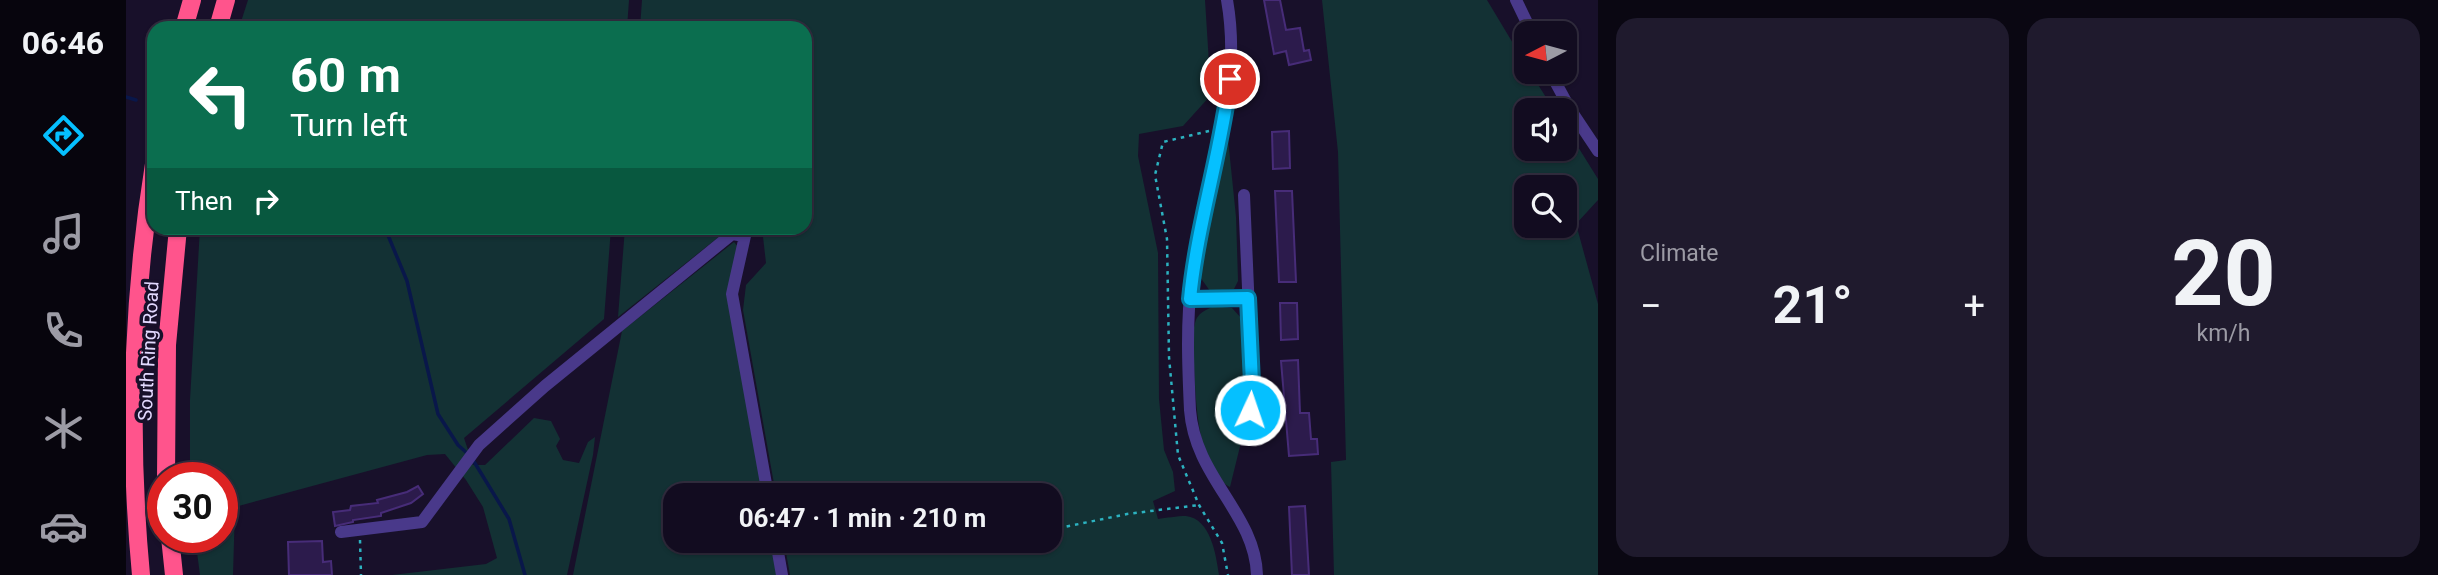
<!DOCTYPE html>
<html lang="en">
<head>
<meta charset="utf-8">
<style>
  :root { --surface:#120c20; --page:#1f1a2d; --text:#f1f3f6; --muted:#9c9ba5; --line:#312c3e; --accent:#05c0ff }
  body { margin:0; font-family:Roboto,sans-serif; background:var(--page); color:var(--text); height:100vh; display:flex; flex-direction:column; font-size:26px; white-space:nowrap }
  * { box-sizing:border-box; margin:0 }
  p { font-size:23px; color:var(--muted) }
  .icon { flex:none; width:38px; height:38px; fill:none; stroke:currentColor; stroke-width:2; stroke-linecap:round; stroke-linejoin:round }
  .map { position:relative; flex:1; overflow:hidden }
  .sheet { display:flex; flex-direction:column; gap:18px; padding:18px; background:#0a0712; width:840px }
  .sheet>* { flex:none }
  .hud { position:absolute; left:21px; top:21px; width:665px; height:214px; border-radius:21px; box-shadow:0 2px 5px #0004,0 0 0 2px var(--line); background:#0b6e4f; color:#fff; overflow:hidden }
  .needle { width:46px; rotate:264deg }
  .tools { position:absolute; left:1388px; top:21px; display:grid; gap:14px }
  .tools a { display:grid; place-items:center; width:63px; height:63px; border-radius:14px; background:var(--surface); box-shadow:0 2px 5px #0004,0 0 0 2px var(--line); font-size:35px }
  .speed { position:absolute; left:21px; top:462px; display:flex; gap:14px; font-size:35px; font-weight:700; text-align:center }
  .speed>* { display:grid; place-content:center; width:91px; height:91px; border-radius:50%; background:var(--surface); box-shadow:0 2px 5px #0004,0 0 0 2px var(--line); line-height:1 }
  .speed .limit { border:10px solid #d22; background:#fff; color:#111 }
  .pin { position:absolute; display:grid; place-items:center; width:60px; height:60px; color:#fff; margin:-30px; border:4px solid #fff; border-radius:50%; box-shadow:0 2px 7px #0007 }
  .me { position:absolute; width:77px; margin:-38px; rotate:3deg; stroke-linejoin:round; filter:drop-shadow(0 0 5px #0008) }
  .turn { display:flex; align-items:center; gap:24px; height:147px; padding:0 28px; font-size:32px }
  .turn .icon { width:91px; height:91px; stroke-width:2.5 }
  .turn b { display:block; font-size:49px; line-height:60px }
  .then { display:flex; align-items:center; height:66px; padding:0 28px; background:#0003; gap:14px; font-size:26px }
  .big { font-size:52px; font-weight:700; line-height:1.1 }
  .sheet .tile { flex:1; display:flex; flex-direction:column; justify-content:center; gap:10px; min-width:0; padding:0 24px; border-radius:21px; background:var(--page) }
  .sheet .dial { align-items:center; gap:0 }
  .dial b { font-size:91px; line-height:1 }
  .heat { display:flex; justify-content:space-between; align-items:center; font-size:38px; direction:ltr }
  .sheet .tiles { flex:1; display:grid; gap:18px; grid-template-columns:repeat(2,1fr) }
  .trip { position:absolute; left:537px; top:483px; width:399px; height:70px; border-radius:21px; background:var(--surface); box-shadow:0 2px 5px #0004,0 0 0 2px var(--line); font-weight:700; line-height:70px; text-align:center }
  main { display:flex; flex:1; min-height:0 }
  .dock { display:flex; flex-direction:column; width:126px; justify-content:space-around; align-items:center; background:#07050d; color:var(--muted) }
  .dock .icon { width:49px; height:49px }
  .dock .active { color:var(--accent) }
  .dock b { font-size:32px; color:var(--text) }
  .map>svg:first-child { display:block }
  .green { fill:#133134; fill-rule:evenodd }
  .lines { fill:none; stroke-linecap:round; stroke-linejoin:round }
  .stream { stroke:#09174a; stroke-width:3.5 }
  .building { fill:#2c1b4c; stroke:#472c78; stroke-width:2 }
  .path { stroke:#2cb2c0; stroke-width:2.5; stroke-dasharray:3.5 5; stroke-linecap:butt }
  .minor { stroke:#49398a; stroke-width:12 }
  .highway { stroke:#ff548c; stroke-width:18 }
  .route-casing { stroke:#037da6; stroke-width:18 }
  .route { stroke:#05c0ff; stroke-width:12 }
  .labels { text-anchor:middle; stroke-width:7; stroke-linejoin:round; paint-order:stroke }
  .street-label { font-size:19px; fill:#e3d9ff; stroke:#18102a }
</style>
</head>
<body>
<main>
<nav class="dock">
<b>06:46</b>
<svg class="icon active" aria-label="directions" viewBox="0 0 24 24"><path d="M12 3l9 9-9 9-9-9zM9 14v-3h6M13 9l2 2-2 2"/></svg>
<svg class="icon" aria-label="music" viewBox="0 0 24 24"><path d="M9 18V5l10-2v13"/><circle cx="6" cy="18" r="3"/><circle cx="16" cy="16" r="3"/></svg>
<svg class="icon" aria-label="phone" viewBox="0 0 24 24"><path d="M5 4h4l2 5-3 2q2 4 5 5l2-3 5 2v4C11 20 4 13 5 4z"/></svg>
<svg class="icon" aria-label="climate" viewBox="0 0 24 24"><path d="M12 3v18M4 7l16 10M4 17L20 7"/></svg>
<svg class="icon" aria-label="car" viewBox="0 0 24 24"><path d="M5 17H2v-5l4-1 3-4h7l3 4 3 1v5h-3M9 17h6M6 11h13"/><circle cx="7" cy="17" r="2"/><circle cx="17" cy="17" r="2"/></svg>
</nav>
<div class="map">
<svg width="1472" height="575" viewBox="0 0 1472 575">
  <rect width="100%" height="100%" fill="#18102a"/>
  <g class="green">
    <path d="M122,0H503L501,28H113Z"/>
    <path d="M516,0H1079L1085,95L1057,126L1013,134L1012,156L1032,253L1033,399L1038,450L1047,472L1049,491L1027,501L1032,519C1040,518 1051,516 1060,516C1085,519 1090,555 1093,575H664L658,541H924V495H650L617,310L620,285L640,263L636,228H679V28H514Z"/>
    <path d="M1196,0H1361L1400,65V72H1404L1428,110H1400V149H1438L1439,126L1472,179V200L1450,224L1472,304V575H1208L1205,462L1220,460L1212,152ZM1400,187H1438V226H1400Z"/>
    <path d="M1102,139L1110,217L1112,281L1108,289L1084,291L1072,274Z"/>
    <path d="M74,228H485L478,319L338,438L347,465H359L408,418L425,421L434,439L430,446L437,460L453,463L462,442L469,437L467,455L441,575H266L360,564L371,558L357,507L340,480L319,454L301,455L109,507L107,575H74L69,537H96V478H64V400Z"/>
    <path d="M499,228H604L492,317Z"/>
    <path d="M608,242L613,248L603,292L637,495H550V541H645L651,575H447L496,331Z"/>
    <path d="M1088,306L1106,308L1116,319L1120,396L1114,411L1121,418L1104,487C1071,470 1070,399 1068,366C1068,352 1065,336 1069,323C1071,313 1080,310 1088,306Z"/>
  </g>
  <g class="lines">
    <g class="stream">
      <path d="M0,97L10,100"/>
      <path d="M259,228L281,281L312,414L332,445L342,454"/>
      <path d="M347,460L383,519L399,575"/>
    </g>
  </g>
  <g class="building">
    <path d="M1138,0H1154L1160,30L1174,28L1178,51L1183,50L1185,60L1163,65L1160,51L1148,54Z"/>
    <path d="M1163,131L1164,168L1147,169L1146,132Z"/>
    <path d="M1149,191H1166L1170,282H1153Z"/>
    <path d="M1154,303H1171L1172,339L1155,340Z"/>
    <path d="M1172,360L1174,413H1183L1185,439H1191L1192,454L1163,456L1155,361Z"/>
    <path d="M292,486L297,494L285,503L255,513V516L227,520V522L209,526L207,512L224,510L225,506L252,503L251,500L281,492Z"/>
    <path d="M1179,506L1183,575H1166L1163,507Z"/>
    <path d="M196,541L197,562L205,561L206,575H163L162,542Z"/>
  </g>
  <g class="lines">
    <g class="path">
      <path d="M1083,131L1037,142L1029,175L1041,239L1043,357L1052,455L1073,505L1096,543L1102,575"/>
      <path d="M924,530L1001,514L1073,505"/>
      <path d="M234,540L235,575"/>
    </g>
    <g class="minor">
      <path d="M1101,0C1118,95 1079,185 1066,278C1060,321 1062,367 1064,410C1069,478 1129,513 1131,575"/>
      <path d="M1390,0L1406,33"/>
      <path d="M1424,72L1444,109L1472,151"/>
      <path d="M1118,195L1127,404L1124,410"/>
      <path d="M1064,299L1122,298"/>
      <path d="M215,532L296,522L353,445L419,386L606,234L619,236L606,294L642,495"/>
      <path d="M650,541L656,575"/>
    </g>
    <g class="highway">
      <path d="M58,28L66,0"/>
      <path d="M92,28L100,0"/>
      <path d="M40,478L41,345L52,228"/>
      <path d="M44,537L48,575"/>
      <path d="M15,575C2,437 6,301 28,164"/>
    </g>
  </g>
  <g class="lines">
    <defs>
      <path id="route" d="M1104,79C1095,153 1071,225 1064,299L1122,298L1127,404L1124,410"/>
    </defs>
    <use href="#route" class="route-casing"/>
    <use href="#route" class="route"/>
  </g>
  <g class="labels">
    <g class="street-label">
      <text transform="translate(22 351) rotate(-87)" y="7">South Ring Road</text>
    </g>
  </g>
</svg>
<div class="tools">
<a><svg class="needle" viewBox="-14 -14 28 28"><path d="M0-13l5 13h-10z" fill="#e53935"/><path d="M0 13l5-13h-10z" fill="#9c9ba5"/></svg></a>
<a><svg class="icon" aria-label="sound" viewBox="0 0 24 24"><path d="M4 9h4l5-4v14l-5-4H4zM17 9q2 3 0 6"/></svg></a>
<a><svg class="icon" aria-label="search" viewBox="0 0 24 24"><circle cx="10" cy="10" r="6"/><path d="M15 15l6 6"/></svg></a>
</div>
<div class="speed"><div class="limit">30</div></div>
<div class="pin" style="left:1104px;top:79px;background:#d93025"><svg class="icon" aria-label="arrive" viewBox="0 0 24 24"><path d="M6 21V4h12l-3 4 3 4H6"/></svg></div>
<svg class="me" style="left:1124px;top:410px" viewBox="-20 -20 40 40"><circle r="17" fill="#05c0ff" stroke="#fff" stroke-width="3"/><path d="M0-11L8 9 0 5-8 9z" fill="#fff"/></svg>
<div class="trip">06:47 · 1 min · 210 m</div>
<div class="hud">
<div class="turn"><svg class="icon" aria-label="left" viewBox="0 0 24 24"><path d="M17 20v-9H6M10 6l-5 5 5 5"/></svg><div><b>60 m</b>Turn left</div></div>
<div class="then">Then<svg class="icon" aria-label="right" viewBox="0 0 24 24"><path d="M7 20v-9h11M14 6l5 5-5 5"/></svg></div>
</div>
</div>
<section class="sheet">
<div class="tiles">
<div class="tile"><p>Climate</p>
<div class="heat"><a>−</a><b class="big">21°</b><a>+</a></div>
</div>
<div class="tile dial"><b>20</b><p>km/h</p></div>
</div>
</section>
</main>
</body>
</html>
